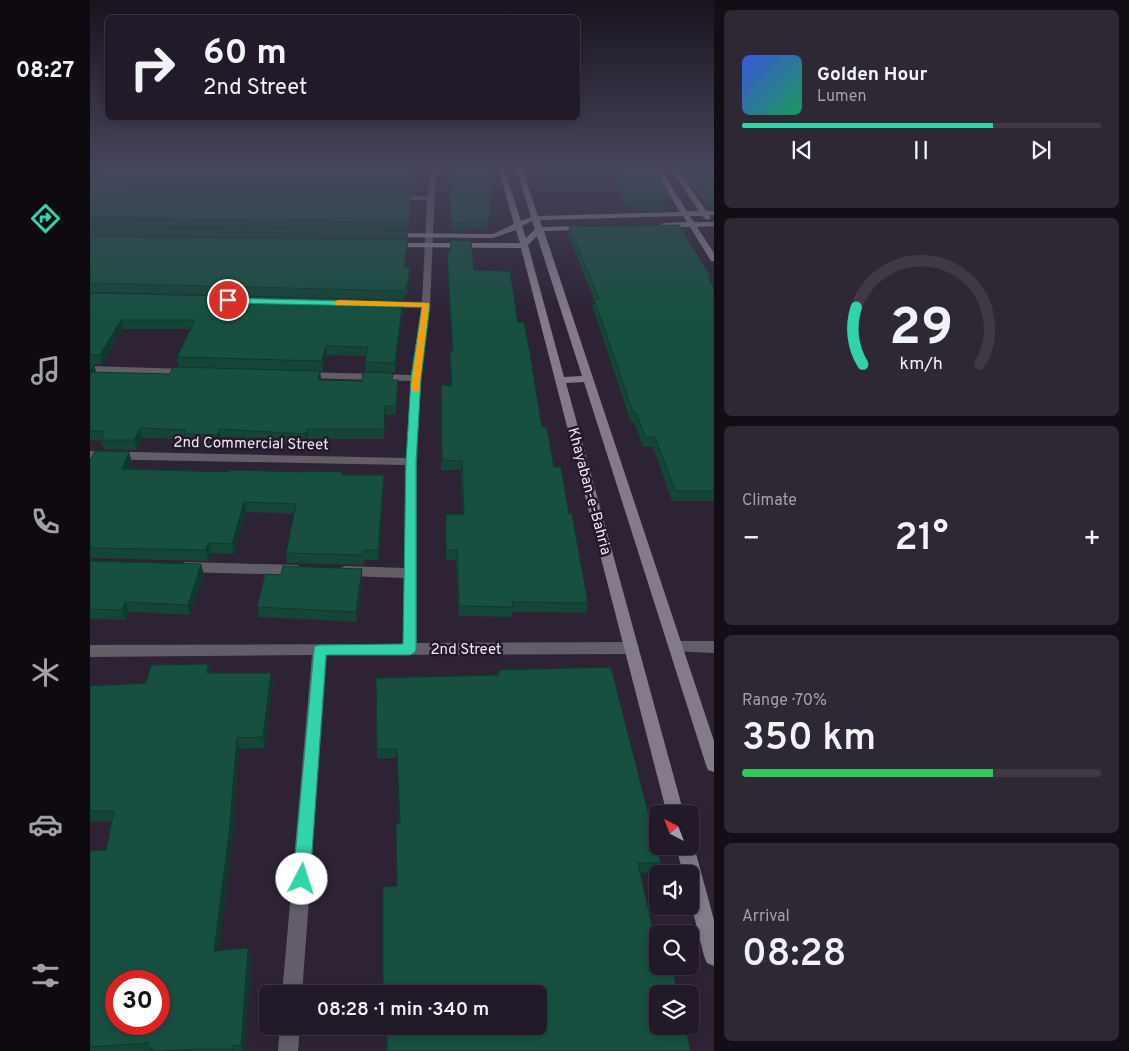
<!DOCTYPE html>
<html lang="en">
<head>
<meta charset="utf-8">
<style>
  :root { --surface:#221a28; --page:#2e2734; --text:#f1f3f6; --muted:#a2a1a8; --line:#3f3845; --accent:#31d4a9 }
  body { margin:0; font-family:Overpass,sans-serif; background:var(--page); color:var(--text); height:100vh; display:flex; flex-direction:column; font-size:19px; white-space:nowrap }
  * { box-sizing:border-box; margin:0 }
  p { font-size:16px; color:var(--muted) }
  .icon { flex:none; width:28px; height:28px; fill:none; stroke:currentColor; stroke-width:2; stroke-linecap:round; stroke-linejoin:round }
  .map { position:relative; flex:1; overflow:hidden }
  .panel { display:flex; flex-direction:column; gap:10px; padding:10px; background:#130e16; width:415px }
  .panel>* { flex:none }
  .hud { position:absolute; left:15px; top:15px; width:475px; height:105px; border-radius:8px; box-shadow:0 2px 8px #0003,0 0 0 1px var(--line); background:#221a28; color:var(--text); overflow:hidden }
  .needle { width:32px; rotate:318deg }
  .tools { position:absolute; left:559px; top:805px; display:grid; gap:10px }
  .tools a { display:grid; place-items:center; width:50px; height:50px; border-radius:8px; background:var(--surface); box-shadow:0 2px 8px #0003,0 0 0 1px var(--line); font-size:25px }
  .speed { position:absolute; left:15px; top:970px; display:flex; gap:10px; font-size:25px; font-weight:700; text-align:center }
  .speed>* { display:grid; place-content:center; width:65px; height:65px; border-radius:50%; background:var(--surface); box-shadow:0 2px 8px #0003,0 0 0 1px var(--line); line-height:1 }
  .speed .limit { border:8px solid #d22; background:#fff; color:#111 }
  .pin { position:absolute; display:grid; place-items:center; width:42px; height:42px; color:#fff; margin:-21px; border:2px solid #fff; border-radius:50%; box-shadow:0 1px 5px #0007 }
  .me { position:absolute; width:55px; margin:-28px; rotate:5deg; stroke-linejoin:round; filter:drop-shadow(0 0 4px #0008) }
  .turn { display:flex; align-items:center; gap:18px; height:105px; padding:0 15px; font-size:22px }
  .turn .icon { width:65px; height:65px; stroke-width:2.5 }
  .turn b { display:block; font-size:35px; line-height:42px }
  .big { font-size:38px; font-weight:600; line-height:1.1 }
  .panel .card { flex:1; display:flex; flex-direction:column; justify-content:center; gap:8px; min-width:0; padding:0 18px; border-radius:8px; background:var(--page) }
  .panel .dial { align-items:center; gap:0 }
  .dial svg { height:130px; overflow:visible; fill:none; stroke:var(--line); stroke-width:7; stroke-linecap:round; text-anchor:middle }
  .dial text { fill:var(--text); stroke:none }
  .song { display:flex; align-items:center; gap:15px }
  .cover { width:60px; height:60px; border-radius:8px; background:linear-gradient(135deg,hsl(230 70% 55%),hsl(150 70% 35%)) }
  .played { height:5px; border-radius:2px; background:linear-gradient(90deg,var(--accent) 70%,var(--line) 70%) }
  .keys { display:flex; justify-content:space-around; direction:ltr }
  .heat { display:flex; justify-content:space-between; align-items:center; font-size:28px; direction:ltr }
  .charge { height:8px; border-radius:4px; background:linear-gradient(90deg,#34c759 70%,var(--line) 0) }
  .trip { position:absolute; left:169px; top:985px; width:288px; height:50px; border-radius:8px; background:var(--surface); box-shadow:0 2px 8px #0003,0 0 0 1px var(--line); font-weight:600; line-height:50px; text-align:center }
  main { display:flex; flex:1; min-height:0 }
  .tabs { display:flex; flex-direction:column; width:90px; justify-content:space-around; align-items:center; background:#0e0a10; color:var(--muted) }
  .tabs .icon { width:35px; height:35px }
  .tabs .on { color:var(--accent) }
  .tabs b { font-size:22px; color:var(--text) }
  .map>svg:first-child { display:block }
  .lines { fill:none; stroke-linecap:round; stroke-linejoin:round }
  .street { fill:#625d66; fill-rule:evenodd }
  .secondary { fill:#837b89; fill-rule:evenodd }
  .wall { fill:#144537 }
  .shaded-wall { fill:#10382d }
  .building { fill:#175040; stroke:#10382d; fill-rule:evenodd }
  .route { fill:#31d4a9; stroke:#208a6e }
  .slow { fill:#f59e0b }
  .labels { text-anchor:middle; stroke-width:5; stroke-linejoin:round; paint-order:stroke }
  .street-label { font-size:15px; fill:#eee7f4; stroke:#23192b }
</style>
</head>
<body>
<main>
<nav class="tabs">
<b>08:27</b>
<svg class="icon on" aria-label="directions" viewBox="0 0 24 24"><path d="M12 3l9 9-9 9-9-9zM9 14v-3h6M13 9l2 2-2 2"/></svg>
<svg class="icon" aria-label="music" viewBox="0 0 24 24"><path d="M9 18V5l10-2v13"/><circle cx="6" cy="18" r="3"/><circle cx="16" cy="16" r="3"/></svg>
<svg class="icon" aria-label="phone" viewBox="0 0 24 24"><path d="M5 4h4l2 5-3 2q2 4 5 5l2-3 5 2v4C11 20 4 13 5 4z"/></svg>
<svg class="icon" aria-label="climate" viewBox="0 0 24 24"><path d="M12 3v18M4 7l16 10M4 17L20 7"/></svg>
<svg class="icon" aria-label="car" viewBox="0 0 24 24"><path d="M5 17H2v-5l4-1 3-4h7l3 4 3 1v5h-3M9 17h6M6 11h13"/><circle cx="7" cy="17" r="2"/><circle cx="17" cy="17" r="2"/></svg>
<svg class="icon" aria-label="filters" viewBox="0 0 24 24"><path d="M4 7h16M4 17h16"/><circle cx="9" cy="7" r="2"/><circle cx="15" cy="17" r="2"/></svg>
</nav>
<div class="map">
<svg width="624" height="1051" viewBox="0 0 624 1051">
  <rect width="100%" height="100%" fill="#2d2335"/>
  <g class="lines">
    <g class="street">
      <path d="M340,168H346L340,305L331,378L327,462V643L542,642L547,644L549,648L547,652L542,654L237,655L212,994H192L222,655L0,657V645L313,644L314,578L255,576L250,574L248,571L250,568L255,566L314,568L315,465L0,459V451L316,458L321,381L215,378L210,375L215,372L321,375L331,308L297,307L293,304L297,301L332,302L337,200H306L302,198L306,196H338Z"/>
      <path d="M592,178H624V182L590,181V179Z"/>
      <path d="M0,366L97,369L102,372L97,375L0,372Z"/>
      <path d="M95,562L207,565L212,567L214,570L212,573L207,575L95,572L90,570L88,567L90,564Z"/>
      <path d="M586,641H624V653L581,651L579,647L581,643Z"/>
      <path d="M190,1026H210L208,1051H188Z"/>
    </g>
    <g class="secondary">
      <path d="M408,168H414L431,221L441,217L426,168H432L448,216L590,212L563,168H570L597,211H609L580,168H587L616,211H624V215H619L621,218L617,220L612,216H600L604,222H624V226L607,227L624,253V261H621L600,227H574L570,225L574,223L597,222L593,216L450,220L452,227L494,226L498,228L494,230L454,231L624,741V772L618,770L616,765L494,382L476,383L594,814H577L431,248L301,247L297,245L301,243H430L426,230L403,238L302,237L298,235L302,233L403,234L424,224ZM442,221L445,229L436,238L432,226ZM447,236L492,376L474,377L438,245Z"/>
      <path d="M600,840L604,846L624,920V966L617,963L614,956L600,900V874H593L586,846H600Z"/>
    </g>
  </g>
  <g class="wall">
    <path d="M9,168H323L319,230L196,229L318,230V239L107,237L318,240V248L315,267H320V276L317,296H315L314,300L0,292V178Z"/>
    <path d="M359,168H402L399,222L396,229H378V231H361Z"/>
    <path d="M454,168H565L577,206L574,207L573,211H549L534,204L522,179L459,180Z"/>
    <path d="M589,168H624V209L618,207L600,184L602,176H595Z"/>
    <path d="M479,227L621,277L620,281L624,288V501H582L563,447H553L544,422H541L503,308L504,300L478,235Z"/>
    <path d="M357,252L384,270L428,322L452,427L464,467L479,514L498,603L496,613L422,612V617L369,616L366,560H356L355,524L356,514H373L371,470H351V385L361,386L360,361V352H362L357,261Z"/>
    <path d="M0,293L313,300V309L305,373L275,372V362L276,356L236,355L233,371L89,367L87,357L100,329H33L12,364H0Z"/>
    <path d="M0,364L6,373L80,374L230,371L231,380L272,381L303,380L308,389L306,415H295L294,439H218L216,444L131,439L129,445L96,444L95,439L52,438L47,450L14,449L11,441L0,440Z"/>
    <path d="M0,461L42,462L39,469L253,475H294V485L289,560H274V565L197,563L196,553L204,514L156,512L144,554L121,553L118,561L0,558Z"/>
    <path d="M0,561L114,574L100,615L39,612L36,620L0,619Z"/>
    <path d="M191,575L272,579L267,622L169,617L167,607Z"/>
    <path d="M409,670L571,863L567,872L307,886L309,824L307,758L287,759L286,678L408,675Z"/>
    <path d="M121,673L183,684L175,748L149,749L142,844L129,950L158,948L161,958L155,1051H0V851L16,850L22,821L0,822V686L56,683Z"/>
  </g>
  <g class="shaded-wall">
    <path d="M0,168H5L0,175Z"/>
    <path d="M403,173L399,222L396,229Z"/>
    <path d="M580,196L577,206L574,207L575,201L573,198Z"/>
    <path d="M318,240V248L314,276V267Z"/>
    <path d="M320,267V276L317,296V287Z"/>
    <path d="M313,300V309L305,373V363Z"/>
    <path d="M31,320L33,329L12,364L10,355Z"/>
    <path d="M236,346V355L233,371L232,361Z"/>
    <path d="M4,365L7,374L0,375V371Z"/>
    <path d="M230,371L231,380H228Z"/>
    <path d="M308,380V389L306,415V406Z"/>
    <path d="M295,406V415L294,439V429Z"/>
    <path d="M50,428L52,438L47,450L44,440Z"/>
    <path d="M129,429L131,439L129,445L127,435Z"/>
    <path d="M217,429L218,439L216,444L215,434Z"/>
    <path d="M39,452L42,462L35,478L32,469Z"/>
    <path d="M294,475V485L289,560L288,550Z"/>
    <path d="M154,502L156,512L144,554L142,544Z"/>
    <path d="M118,543L121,553L118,561L116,550Z"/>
    <path d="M111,564L114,574L100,615L98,605Z"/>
    <path d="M272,569V579L267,622L266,612Z"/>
    <path d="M35,602L39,612L36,620L32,610Z"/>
    <path d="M118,664L121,676L117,673Z"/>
    <path d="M181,673L183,684L175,748L173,737Z"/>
    <path d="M147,738L149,749L142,844L128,960L124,951Z"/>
    <path d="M158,948L161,958L155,1051H153L151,1045Z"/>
  </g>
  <g class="building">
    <path d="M9,168H323L322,186L0,179V178Z"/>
    <path d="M360,168H402L403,173L400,214L397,221H378L379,223L361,222Z"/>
    <path d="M459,168H565L580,196L573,198L575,201H551L535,194L524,170H460Z"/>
    <path d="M596,168H624V169Z"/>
    <path d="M602,176H624V201L620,199Z"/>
    <path d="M0,187L321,194L319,222L0,218Z"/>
    <path d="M589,225L621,277H618L624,288V491H585L565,437H555L546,412H543L504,299H509L479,227Z"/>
    <path d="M0,226L318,230L0,228Z"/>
    <path d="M0,236L318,240L314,267H320L317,287H315L314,291L0,283Z"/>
    <path d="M361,240L381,241L384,270L420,271L428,322H434L440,353L452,427H457L464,467H471L479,514H482L498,603L422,602L423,607L369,606L367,550H356V514H374L372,461L352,460L351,385L362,386L360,352H363L357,252H360Z"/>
    <path d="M0,293L313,300L305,363L275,362L278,347L236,346L232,361L87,357L105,320H31L10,355H0Z"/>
    <path d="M0,364L4,365L0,371Z"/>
    <path d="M83,367L230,371L228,380L272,381L273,372L303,373L302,380H308L306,406H295L294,429H217L215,434L129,429L127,435L94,434L96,430L50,428L44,440H11L15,431H0V372L80,374Z"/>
    <path d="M5,451L39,452L32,469L139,472V470L217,472V471L253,472L252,475H294L288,550H274L273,555L196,553L206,504L154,502L142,544L118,543L116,550L0,548V461Z"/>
    <path d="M0,561L111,564L98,605L35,602L32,610L0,609Z"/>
    <path d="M193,566L272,569L266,612L167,607L175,574L191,575Z"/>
    <path d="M118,664L117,673H181L173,737L147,738L139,834L124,951L158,948L151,1045L143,1046V1049H105L74,1051H62V1048H58L59,1043L0,1047V851L16,850L24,811H0V686L56,683L61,665ZM26,981H69V1024H26Z"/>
    <path d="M521,667L571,863H548L568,951V966H582L588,994H568V1026H595L601,1051H297V1026H448V994H293V887L307,886L306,824H310L307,749H287L286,678L409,675V670Z"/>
  </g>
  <linearGradient id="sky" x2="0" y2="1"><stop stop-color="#19131d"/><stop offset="0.53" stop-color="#46455c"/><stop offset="1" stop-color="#46455c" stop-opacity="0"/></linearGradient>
  <rect width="624" height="315" fill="url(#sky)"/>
  <path class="route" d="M136,298L336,303L340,305L331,378L326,462V650L324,653L320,655H236L220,879L217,885L212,887L206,885L203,879L224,650L225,646L230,645L313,644L316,462L321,378L332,307L138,303L136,302Z"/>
  <path class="slow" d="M248,300L339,303L329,391L325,392L321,389L332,307L245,305L244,303Z"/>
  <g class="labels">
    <g class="street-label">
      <text transform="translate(161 443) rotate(1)" y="5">2nd Commercial Street</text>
      <text transform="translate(500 491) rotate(75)" y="5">Khayaban-e-Bahria</text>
      <text x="376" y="654">2nd Street</text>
    </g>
  </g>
</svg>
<div class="tools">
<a><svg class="needle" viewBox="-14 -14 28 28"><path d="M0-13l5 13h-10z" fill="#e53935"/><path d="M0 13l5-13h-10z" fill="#a2a1a8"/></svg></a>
<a><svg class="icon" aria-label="sound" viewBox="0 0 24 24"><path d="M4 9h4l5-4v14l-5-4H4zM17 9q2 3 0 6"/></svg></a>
<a><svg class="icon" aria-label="search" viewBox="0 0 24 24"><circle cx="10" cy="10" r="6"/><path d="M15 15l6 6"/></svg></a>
<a><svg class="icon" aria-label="layers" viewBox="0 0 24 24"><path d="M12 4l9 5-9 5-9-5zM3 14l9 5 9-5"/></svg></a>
</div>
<div class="speed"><div class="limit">30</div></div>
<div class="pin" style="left:138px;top:300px;background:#d93025"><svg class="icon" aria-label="arrive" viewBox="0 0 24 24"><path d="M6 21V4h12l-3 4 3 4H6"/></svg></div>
<svg class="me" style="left:212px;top:879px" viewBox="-20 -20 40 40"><circle r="19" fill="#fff"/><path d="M0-13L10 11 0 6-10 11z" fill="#31d4a9"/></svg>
<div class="trip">08:28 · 1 min · 340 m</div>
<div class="hud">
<div class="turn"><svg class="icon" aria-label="right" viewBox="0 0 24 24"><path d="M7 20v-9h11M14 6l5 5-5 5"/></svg><div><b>60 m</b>2nd Street</div></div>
</div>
</div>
<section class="panel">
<div class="card">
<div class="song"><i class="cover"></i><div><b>Golden Hour</b><p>Lumen</p></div></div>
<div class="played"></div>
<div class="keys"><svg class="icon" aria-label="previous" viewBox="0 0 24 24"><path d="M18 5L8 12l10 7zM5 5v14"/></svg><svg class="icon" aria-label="pause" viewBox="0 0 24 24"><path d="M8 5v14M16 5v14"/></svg><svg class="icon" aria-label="next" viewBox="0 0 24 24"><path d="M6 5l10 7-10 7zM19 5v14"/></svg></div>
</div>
<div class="card dial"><svg viewBox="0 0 100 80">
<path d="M14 69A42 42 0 1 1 86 69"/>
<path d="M14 69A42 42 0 0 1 10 34" stroke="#31d4a9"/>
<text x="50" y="56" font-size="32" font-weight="700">29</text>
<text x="50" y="72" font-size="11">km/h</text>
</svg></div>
<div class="card"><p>Climate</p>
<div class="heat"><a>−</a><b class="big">21°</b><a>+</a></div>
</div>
<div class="card"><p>Range · 70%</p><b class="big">350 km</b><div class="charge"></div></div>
<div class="card"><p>Arrival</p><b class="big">08:28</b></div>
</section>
</main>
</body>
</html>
